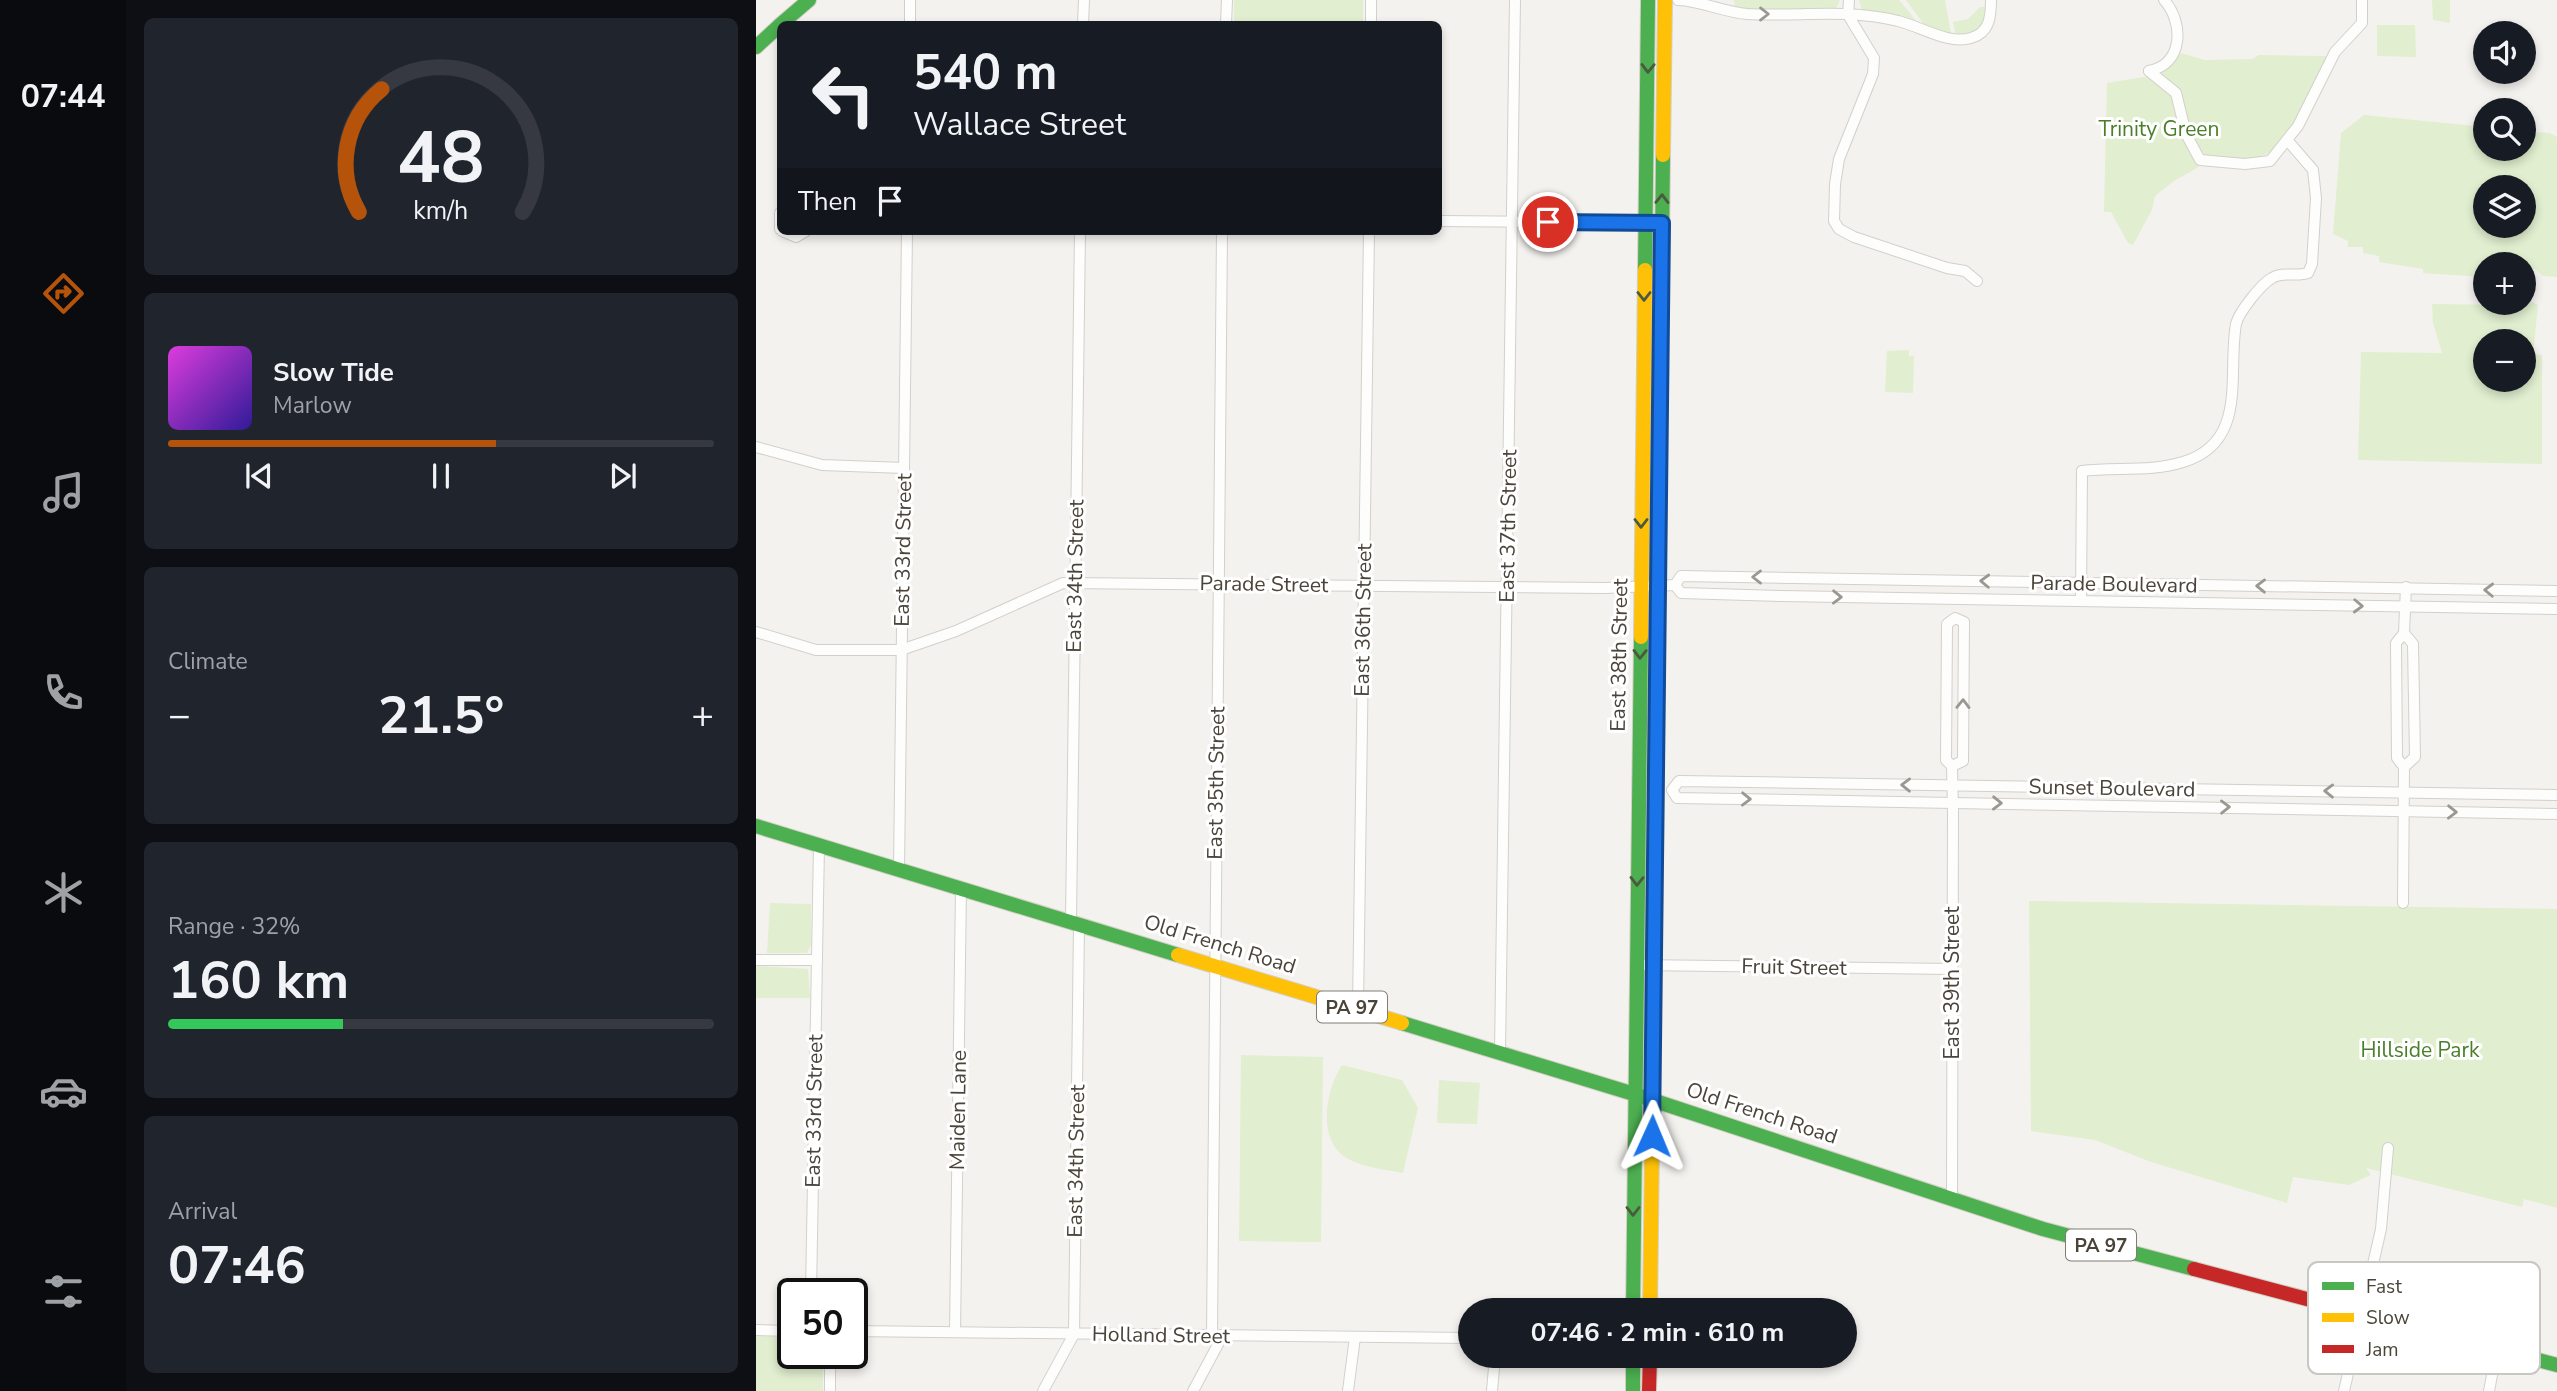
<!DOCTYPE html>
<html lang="en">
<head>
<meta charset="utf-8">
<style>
  :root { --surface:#171b24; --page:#20242c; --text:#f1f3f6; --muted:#9ea1a6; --line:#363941; --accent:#b45309 }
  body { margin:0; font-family:"Nunito Sans",sans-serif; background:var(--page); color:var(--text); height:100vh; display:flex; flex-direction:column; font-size:26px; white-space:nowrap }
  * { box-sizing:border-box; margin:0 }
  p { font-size:23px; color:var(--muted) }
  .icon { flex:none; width:38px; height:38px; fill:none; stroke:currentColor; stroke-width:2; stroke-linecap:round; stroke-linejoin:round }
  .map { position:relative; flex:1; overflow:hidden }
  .panel { display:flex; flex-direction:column; gap:18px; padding:18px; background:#0d0f14; width:630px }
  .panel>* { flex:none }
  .guide { position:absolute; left:21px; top:21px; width:665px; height:214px; border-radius:10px; box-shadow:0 4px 10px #0003; background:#171b24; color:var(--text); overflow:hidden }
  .fabs { position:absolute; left:1717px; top:21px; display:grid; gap:14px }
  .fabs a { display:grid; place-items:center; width:63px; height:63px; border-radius:50%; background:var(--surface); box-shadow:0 4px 10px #0003; font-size:35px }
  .speed { position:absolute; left:21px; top:1278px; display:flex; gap:14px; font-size:35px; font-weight:700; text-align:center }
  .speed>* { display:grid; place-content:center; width:91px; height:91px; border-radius:50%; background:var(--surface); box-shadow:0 4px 10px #0003; line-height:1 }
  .speed .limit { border:4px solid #111; border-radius:10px; background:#fff; color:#111 }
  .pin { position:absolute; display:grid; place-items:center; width:60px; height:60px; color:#fff; margin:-30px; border:4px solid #fff; border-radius:50%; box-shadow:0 2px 7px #0007 }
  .me { position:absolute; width:77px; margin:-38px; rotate:1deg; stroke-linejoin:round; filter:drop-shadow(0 0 5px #0008) }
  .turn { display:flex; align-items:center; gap:24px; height:147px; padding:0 21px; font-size:32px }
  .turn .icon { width:91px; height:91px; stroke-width:2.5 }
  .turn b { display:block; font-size:49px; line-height:60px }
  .then { display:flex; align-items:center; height:66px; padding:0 21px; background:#0003; gap:14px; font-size:26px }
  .big { font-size:52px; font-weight:700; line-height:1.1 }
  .panel .widget { flex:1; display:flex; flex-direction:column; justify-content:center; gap:10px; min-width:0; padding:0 24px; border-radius:10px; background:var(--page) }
  .panel .dial { align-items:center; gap:0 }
  .dial svg { height:182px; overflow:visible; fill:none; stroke:var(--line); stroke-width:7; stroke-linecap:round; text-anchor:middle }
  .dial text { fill:var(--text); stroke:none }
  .song { display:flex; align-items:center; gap:21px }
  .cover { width:84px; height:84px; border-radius:10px; background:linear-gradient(135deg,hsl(300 70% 55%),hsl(250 70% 35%)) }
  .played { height:7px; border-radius:4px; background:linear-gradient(90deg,var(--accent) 60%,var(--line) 60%) }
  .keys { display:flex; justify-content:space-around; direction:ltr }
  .heat { display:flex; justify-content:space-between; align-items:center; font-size:38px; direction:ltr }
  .charge { height:10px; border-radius:5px; background:linear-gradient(90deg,#34c759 32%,var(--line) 0) }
  .trip { position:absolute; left:702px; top:1298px; width:399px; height:70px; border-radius:35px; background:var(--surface); box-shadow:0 4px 10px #0003; font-weight:700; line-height:70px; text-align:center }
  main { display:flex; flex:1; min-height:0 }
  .tab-bar { display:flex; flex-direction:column; width:126px; justify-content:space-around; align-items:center; background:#090b0e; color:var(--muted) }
  .tab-bar .icon { width:49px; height:49px }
  .tab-bar .on { color:var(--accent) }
  .tab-bar b { font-size:32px; color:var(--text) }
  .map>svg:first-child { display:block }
  .green { fill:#e1eecf; fill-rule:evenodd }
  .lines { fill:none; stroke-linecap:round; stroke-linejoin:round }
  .street-casing { stroke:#d2d0cb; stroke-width:12 }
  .fast-casing { stroke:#d3cfc5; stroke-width:16 }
  .slow-casing { stroke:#d3cfc5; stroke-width:16 }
  .jam-casing { stroke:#d3cfc5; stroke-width:16 }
  .street { stroke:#fdfdfc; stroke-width:10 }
  .fast { stroke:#4caf50; stroke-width:14 }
  .slow { stroke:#ffc107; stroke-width:14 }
  .jam { stroke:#c62828; stroke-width:14 }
  .oneway { stroke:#9b9791 }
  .oneway2 { stroke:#4b593e }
  .route-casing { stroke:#114b97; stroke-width:18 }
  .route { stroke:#1a73e8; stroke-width:12 }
  .labels { text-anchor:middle; stroke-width:6; stroke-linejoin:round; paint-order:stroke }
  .shield { fill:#fff; stroke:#817c74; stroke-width:2 }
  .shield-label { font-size:19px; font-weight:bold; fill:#4b4439 }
  .park-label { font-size:21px; fill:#4a7f2a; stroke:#fff }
  .street-label { font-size:21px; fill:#4b4439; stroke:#fff }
  .key { fill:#fff; stroke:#c9c7c4; stroke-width:2 }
  .key-label { font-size:19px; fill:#4b4439 }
</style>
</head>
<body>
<main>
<nav class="tab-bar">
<b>07:44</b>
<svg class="icon on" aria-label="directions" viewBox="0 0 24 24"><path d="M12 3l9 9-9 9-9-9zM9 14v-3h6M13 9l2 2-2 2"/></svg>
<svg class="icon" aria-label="music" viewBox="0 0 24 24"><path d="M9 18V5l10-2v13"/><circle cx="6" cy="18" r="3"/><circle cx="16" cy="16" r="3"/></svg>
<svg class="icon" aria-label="phone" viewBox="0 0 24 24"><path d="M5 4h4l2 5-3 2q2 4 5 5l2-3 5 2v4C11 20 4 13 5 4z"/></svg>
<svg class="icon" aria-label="climate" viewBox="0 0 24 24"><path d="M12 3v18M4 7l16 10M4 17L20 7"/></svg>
<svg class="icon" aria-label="car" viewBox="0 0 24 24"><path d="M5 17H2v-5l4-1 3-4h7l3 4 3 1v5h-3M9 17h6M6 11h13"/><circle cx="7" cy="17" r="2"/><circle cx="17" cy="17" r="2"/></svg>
<svg class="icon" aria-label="filters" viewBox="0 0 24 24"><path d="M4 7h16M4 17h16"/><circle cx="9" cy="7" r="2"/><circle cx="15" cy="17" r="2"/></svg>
</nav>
<section class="panel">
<div class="widget dial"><svg viewBox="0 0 100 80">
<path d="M14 69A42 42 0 1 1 86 69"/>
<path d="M14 69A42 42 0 0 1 24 15" stroke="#b45309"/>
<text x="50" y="56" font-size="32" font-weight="700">48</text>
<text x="50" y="72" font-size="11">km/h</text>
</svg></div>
<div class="widget">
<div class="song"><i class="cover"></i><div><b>Slow Tide</b><p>Marlow</p></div></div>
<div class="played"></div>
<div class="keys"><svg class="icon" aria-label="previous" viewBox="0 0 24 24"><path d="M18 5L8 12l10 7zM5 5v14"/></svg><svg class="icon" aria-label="pause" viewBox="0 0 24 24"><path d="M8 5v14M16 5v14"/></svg><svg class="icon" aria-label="next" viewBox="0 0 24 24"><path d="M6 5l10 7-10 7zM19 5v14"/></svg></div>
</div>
<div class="widget"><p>Climate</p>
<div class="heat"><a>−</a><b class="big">21.5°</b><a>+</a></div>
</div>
<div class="widget"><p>Range · 32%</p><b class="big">160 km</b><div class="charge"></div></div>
<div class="widget"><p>Arrival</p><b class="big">07:46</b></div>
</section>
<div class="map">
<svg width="1801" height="1391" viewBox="0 0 1801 1391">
  <rect width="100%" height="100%" fill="#f4f2ee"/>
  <g class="green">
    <rect x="478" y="0" width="129" height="24"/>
    <path d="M978,0H1084L1079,10L988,11L979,7Z"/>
    <path d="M1103,0H1143L1162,23L1106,10Z"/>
    <path d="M1150,0H1189L1195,34L1169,26Z"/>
    <path d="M1676,0H1694V23L1677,20Z"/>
    <path d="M1224,7H1229L1227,25L1219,33L1200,35L1197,22L1212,19Z"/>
    <path d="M1621,25H1659L1660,57L1621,56Z"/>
    <path d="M1425,53L1449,60L1497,59L1502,55L1571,56C1559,86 1543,128 1517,150C1502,162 1470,159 1453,155L1441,168L1418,181L1399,196L1396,210L1377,245L1372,243L1355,212H1348L1351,83L1406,74Z"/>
    <path d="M1608,115L1729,127V149H1768V131L1794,133L1801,137V277L1787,276L1779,269L1768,270V264H1729V277L1667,273V269L1623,262V256L1607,253V247H1592V241L1577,234L1585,133ZM1729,187H1768V226H1729Z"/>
    <path d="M1776,302L1782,305L1777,354L1786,355V464L1602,460L1605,352L1686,353L1677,323L1676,304L1759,305ZM1729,341H1768V380H1729Z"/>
    <path d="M1153,350V356H1158L1157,393L1129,392L1131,351Z"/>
    <path d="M1273,901L1801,909V1208L1768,1199L1766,1207L1610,1168L1615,1175L1593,1185L1537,1177L1531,1203L1395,1162L1339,1140L1275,1131Z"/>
    <path d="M14,903L55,904V945L51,953H11Z"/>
    <path d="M0,966L52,969L54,998H0Z"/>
    <path d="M485,1055L567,1057L565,1242L483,1241Z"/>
    <path d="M586,1065L646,1080L662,1108L647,1173C627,1169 599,1167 584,1153C562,1132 571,1088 586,1065Z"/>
    <path d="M683,1080L724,1083L721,1124L681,1123Z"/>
    <path d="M0,1336L37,1337V1353H67V1391H0Z"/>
  </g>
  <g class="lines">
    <defs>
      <g id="street">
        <path d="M922,0C946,1 967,12 991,14C1041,17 1093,8 1142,21C1164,26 1192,45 1215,38C1233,33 1235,18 1235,0"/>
        <path d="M1093,0L1092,15L1118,58L1117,74L1083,159L1079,184L1078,221L1083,229L1098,237L1191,268L1209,271L1221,281"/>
        <path d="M154,24V0"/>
        <path d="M327,24L328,0"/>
        <path d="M470,24L471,0"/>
        <path d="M615,24V0"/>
        <path d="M1393,71L1420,93L1430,134L1444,160L1489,164L1514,161L1542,126L1579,52L1606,23V0"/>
        <path d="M1393,71C1428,64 1428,22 1408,0"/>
        <path d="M24,213V229"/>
        <path d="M682,221L897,223"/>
        <path d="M26,231L40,237L50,231"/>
        <path d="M0,447L66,465L148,468"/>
        <path d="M919,585L925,576L1801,591"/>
        <path d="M919,585L925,593L1025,596L1801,609"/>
        <path d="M1325,601L1326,471C1359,467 1396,472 1427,462C1493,442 1471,374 1480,324C1483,312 1505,284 1516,278C1526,271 1540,277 1552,273L1556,264L1560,198L1557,170L1532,141"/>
        <path d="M0,632L60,650H145L200,631L307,583L849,588L919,585"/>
        <path d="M1648,633L1657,644L1659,757L1648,767L1641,758L1640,643Z"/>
        <path d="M1648,633L1650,587"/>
        <path d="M1801,795L923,781L916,790L921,798L1801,814"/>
        <path d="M143,869L151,231"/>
        <path d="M1647,903L1648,767"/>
        <path d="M315,920L324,231"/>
        <path d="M0,960H61"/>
        <path d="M880,965L1196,969"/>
        <path d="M602,1008L613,231"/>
        <path d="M744,1052L759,0"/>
        <path d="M1196,1199L1197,812L1196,766L1190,760L1191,624L1199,618L1208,622L1207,761L1196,766"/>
        <path d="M55,1293L63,845"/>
        <path d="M0,1330L37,1331"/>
        <path d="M96,1331L714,1338"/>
        <path d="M199,1332L205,888"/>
        <path d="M456,1335L466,231"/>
        <path d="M74,1391V1353"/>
        <path d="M287,1391L318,1334L323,923"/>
        <path d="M437,1391L467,1335"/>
        <path d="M592,1391L599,1337"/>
        <path d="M736,1391L739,1356"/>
        <path d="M1588,1391L1625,1229L1632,1148"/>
        <path d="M1733,1391L1741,1349"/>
      </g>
      <g id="fast">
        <path d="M25,24L53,0"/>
        <path d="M0,47L24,25"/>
        <path d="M889,270L892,0"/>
        <path d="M0,826L422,955"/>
        <path d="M898,981L907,155"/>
        <path d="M646,1023L878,1094L1287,1229L1438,1269"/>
        <path d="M877,1311L885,637"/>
        <path d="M1702,1339L1801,1365"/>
        <path d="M877,1356V1391"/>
      </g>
      <g id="slow">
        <path d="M907,155L909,0"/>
        <path d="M885,637L889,270"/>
        <path d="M422,955L646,1023"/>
        <path d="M894,1311L898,981"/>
      </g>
      <g id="jam">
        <path d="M1438,1269L1702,1339"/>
        <path d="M893,1391L894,1356"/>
      </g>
    </defs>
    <use href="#street" class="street-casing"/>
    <use href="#fast" class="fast-casing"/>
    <use href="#slow" class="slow-casing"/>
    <use href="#jam" class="jam-casing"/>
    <use href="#street" class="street"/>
    <use href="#fast" class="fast"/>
    <use href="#slow" class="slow"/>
    <use href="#jam" class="jam"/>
  </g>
  <defs><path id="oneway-chevron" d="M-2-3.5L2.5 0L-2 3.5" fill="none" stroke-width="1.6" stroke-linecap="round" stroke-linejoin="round" transform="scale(1.75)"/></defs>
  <g class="oneway">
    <use href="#oneway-chevron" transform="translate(1008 14)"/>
    <use href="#oneway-chevron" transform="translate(1001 577) rotate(-180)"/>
    <use href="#oneway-chevron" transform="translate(1229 581) rotate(-178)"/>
    <use href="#oneway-chevron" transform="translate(1505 586) rotate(-179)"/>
    <use href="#oneway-chevron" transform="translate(1733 590) rotate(-178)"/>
    <use href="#oneway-chevron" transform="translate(1081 597) rotate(1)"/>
    <use href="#oneway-chevron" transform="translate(1602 606) rotate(2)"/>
    <use href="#oneway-chevron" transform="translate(1207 704) rotate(-89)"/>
    <use href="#oneway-chevron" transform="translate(1150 785) rotate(-179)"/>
    <use href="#oneway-chevron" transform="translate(1573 791) rotate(-179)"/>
    <use href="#oneway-chevron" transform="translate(990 799) rotate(1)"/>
    <use href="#oneway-chevron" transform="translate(1241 803) rotate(1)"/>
    <use href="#oneway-chevron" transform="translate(1469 807) rotate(-1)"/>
    <use href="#oneway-chevron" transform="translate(1696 812) rotate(1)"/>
  </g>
  <g class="oneway2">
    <use href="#oneway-chevron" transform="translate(892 68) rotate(91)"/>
    <use href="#oneway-chevron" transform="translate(906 199) rotate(-89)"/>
    <use href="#oneway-chevron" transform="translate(888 296) rotate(90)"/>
    <use href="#oneway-chevron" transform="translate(885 523) rotate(90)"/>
    <use href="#oneway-chevron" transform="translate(884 654) rotate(91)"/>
    <use href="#oneway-chevron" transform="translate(881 881) rotate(91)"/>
    <use href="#oneway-chevron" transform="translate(877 1211) rotate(90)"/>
  </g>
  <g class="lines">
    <defs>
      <path id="route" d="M792,222L906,223L896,1136"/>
    </defs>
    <use href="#route" class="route-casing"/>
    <use href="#route" class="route"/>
  </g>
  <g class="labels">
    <g class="shield">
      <rect x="561" y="991.5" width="70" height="31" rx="5"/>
      <rect x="1310" y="1229.5" width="70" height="31" rx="5"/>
    </g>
    <g class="shield-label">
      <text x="596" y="1014">PA 97</text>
      <text x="1345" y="1252">PA 97</text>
    </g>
    <g class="park-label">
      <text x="1403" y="136">Trinity Green</text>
      <text x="1664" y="1057">Hillside Park</text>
    </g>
    <g class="street-label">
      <text transform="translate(752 526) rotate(-89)" y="7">East 37th Street</text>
      <text transform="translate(147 550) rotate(-89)" y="7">East 33rd Street</text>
      <text transform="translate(319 576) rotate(-89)" y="7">East 34th Street</text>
      <text transform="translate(508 584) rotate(1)" y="7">Parade Street</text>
      <text transform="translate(1358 584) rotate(1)" y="7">Parade Boulevard</text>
      <text transform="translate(607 620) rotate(-89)" y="7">East 36th Street</text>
      <text transform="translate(863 655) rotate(-89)" y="7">East 38th Street</text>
      <text transform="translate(460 783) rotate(-89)" y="7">East 35th Street</text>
      <text transform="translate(1356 788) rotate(1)" y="7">Sunset Boulevard</text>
      <text transform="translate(464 944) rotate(17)" y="7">Old French Road</text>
      <text transform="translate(1038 967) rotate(1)" y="7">Fruit Street</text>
      <text transform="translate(1196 983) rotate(-90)" y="7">East 39th Street</text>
      <text transform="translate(202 1110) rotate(-89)" y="7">Maiden Lane</text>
      <text transform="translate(58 1111) rotate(-89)" y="7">East 33rd Street</text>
      <text transform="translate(1006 1113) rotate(18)" y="7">Old French Road</text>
      <text transform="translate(320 1161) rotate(-89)" y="7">East 34th Street</text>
      <text transform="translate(405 1335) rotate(1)" y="7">Holland Street</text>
    </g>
  </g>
  <rect x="1552" y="1262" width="232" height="112" rx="10" class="key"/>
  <rect x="1566" y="1282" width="32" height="8" fill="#4caf50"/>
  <rect x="1566" y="1313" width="32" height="9" fill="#ffc107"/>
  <rect x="1566" y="1345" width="32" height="8" fill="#c62828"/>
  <g class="key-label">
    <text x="1610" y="1293">Fast</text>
    <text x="1610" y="1324">Slow</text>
    <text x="1610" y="1356">Jam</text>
  </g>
</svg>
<div class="fabs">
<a><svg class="icon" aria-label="sound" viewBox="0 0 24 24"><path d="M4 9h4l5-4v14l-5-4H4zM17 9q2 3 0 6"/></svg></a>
<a><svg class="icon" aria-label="search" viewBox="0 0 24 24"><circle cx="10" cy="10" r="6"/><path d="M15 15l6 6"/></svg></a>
<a><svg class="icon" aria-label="layers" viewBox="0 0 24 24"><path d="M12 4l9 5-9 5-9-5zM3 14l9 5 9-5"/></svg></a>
<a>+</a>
<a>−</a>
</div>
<div class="speed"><div class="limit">50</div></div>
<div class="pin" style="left:792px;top:222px;background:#d93025"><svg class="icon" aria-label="arrive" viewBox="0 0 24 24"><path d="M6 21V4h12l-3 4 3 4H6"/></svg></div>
<svg class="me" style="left:896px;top:1136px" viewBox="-20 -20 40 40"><path d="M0-17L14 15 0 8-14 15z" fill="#1a73e8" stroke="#fff" stroke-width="4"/></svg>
<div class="trip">07:46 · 2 min · 610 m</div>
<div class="guide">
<div class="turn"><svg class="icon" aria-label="left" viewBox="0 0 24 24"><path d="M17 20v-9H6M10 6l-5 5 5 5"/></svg><div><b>540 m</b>Wallace Street</div></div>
<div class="then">Then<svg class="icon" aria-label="arrive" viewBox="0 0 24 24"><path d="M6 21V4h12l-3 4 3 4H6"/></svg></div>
</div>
</div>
</main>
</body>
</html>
